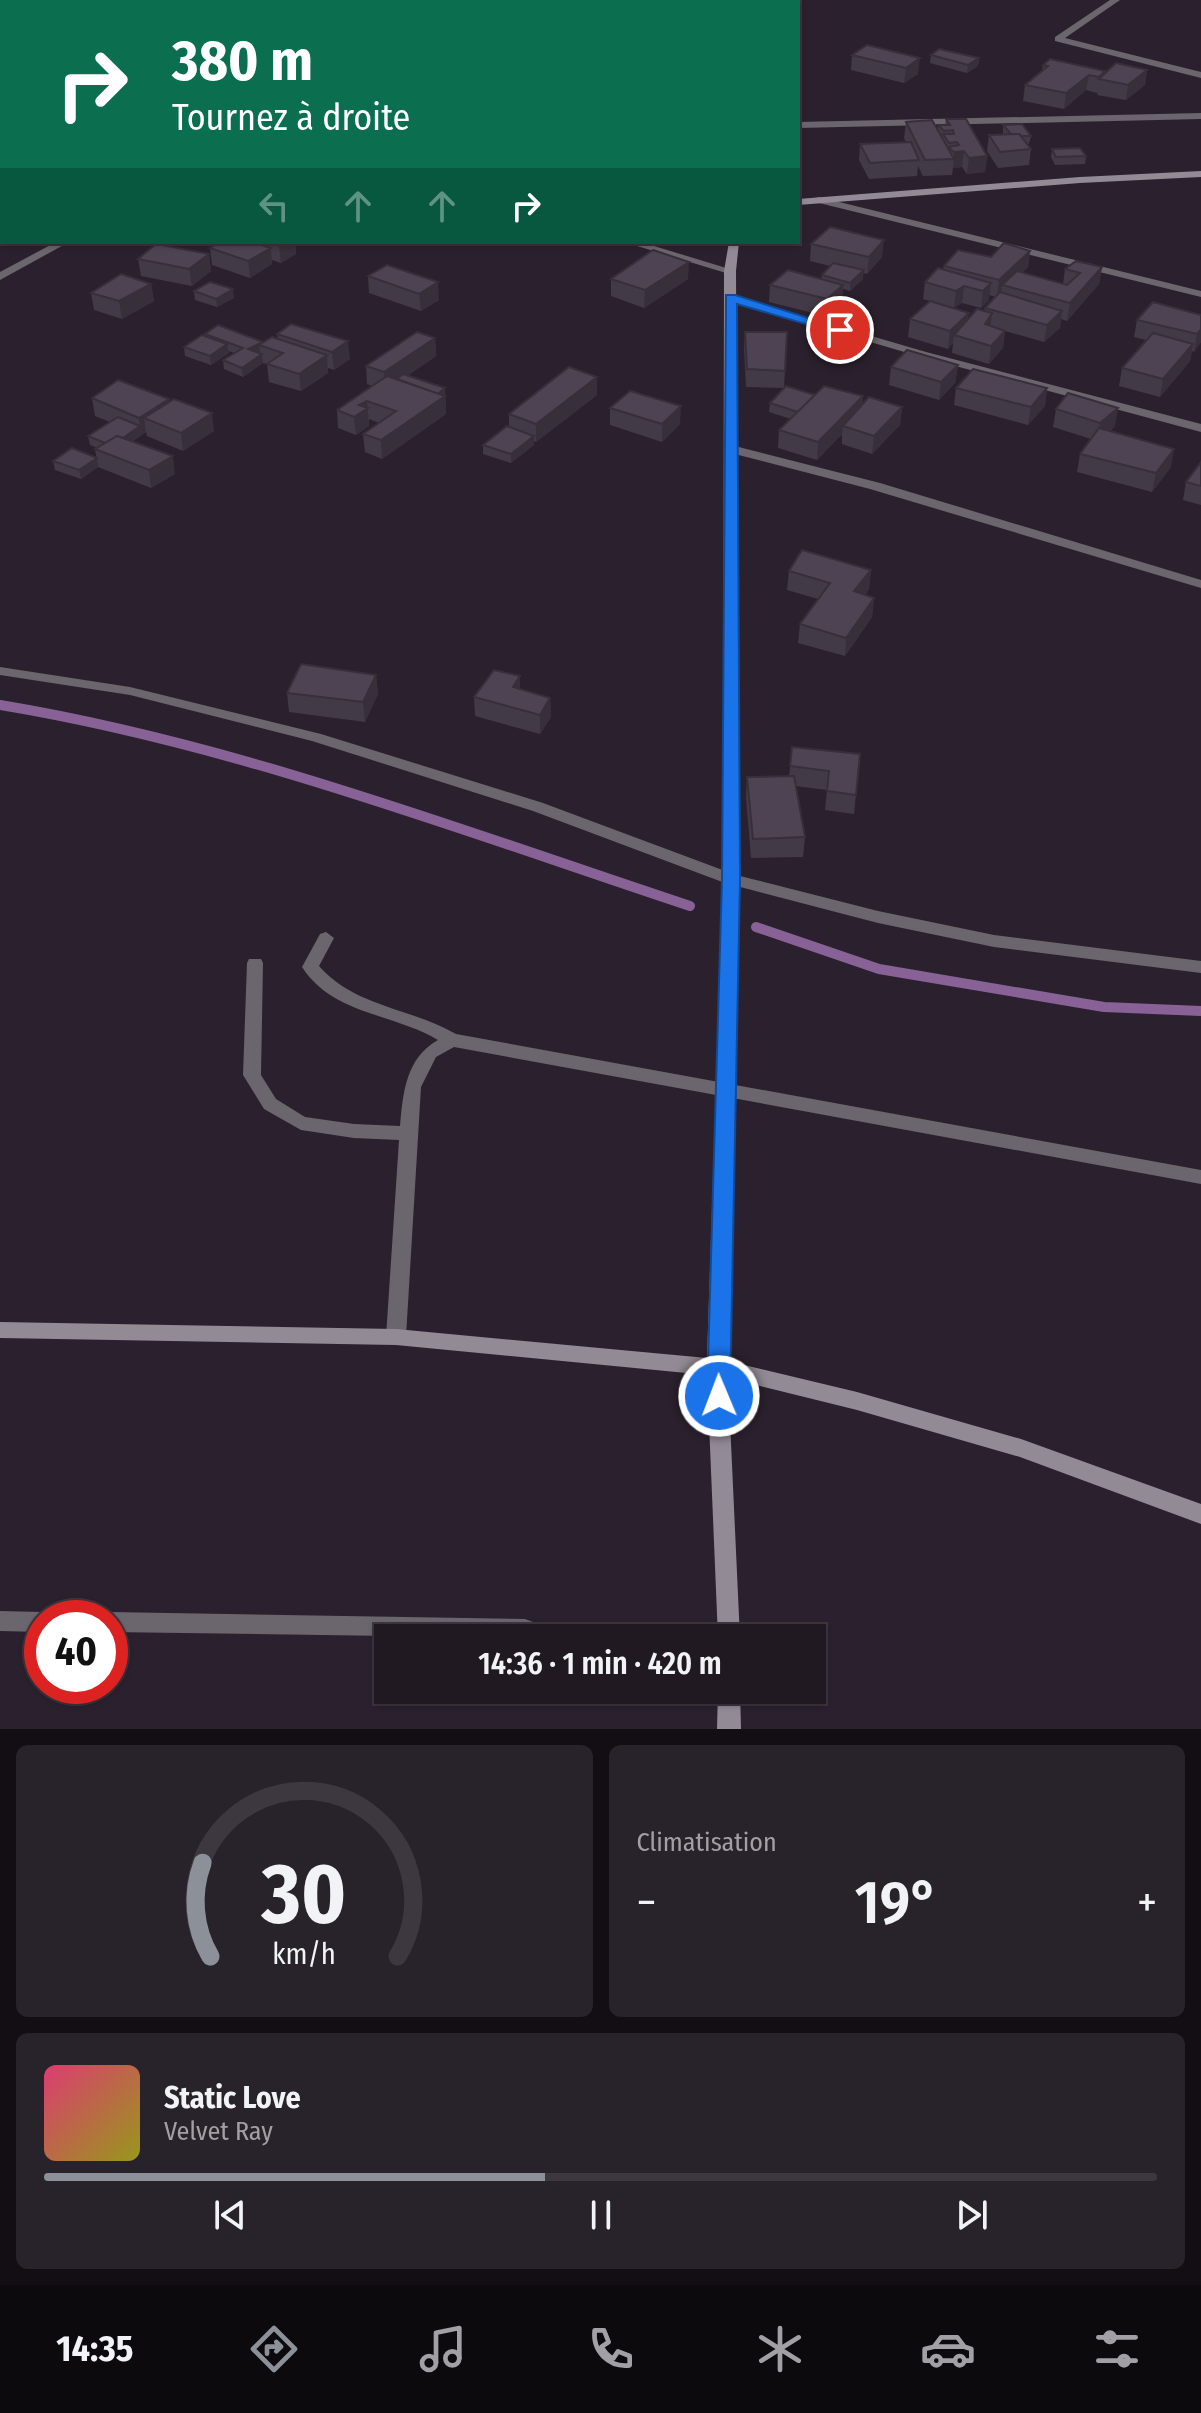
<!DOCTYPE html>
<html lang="fr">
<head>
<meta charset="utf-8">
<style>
  :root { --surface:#201922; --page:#28222a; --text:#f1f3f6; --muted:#a2a0a5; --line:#3d3840; --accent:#8c9099 }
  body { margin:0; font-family:"Fira Sans Condensed",sans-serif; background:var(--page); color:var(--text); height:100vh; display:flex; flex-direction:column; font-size:30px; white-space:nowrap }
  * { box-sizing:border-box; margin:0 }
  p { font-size:26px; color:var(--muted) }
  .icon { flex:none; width:44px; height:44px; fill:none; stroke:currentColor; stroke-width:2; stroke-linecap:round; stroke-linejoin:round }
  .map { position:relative; height:1729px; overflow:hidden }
  .details { display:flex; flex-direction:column; gap:16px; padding:16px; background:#120e13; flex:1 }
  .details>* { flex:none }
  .guide { position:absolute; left:0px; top:0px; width:800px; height:244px; box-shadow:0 2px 6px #0004,0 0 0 2px var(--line); background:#0b6e4f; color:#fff; overflow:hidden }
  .speed { position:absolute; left:24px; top:1600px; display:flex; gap:16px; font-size:40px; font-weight:700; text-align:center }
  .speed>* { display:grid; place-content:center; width:104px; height:104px; border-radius:50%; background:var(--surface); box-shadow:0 2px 6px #0004,0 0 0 2px var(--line); line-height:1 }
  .speed .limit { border:12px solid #d22; background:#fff; color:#111 }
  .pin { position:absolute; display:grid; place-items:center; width:68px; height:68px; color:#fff; margin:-34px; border:4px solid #fff; border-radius:50%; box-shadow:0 2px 8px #0007 }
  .me { position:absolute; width:88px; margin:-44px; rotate:359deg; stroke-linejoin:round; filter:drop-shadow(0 0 6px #0008) }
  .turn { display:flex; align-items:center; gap:28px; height:168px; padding:0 40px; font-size:36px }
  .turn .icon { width:104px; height:104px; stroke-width:2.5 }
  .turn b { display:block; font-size:56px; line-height:68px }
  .lanes { display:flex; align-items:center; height:76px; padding:0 40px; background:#0003; justify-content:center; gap:40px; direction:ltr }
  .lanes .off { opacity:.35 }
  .big { font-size:60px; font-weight:600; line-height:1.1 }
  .details .widget { flex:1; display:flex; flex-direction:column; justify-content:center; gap:12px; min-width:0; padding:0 28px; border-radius:12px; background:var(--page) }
  .details .dial { align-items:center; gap:0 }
  .dial svg { height:208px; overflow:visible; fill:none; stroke:var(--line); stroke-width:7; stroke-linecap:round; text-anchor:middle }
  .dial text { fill:var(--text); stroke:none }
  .song { display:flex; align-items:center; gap:24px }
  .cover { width:96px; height:96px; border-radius:12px; background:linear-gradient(135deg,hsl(340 70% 55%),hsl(60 70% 35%)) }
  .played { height:8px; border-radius:4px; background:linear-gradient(90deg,var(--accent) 45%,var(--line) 45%) }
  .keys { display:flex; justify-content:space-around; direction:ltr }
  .heat { display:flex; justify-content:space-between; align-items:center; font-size:44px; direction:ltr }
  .details .tiles { flex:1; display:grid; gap:16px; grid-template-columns:1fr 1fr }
  .widget:last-child { grid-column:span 2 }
  .trip { position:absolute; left:374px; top:1624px; width:452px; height:80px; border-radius:0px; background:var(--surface); box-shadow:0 2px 6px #0004,0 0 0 2px var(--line); font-weight:600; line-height:80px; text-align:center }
  .tab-bar { display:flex; height:128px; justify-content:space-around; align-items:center; background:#0d0a0e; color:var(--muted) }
  .tab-bar .icon { width:56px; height:56px }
  .tab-bar .current { color:var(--accent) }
  .tab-bar b { font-size:36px; color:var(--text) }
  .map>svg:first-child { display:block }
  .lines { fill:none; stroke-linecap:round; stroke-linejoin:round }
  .stream { stroke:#886296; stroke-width:10 }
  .street { fill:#6b656d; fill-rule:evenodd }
  .secondary { fill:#928a95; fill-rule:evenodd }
  .wall { fill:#433a47 }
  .shaded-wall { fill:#372f3a }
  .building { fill:#4e4353; stroke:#372f3a; stroke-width:2 }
  .route { fill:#1a73e8; stroke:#114b97; stroke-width:2 }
</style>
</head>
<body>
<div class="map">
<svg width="1201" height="1729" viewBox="0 0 1201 1729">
  <rect width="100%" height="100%" fill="#2b212e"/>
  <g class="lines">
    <g class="stream">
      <path d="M0,705C236,744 463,831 690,906"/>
      <path d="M756,927L879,969L1104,1007L1201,1011"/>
    </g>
    <g class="street">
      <path d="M1110,0H1120L1065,38L1201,72V78L1055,41V37Z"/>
      <rect x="0" y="112" width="2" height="6"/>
      <path d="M1201,113V119L798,128V122Z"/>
      <path d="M819,197L1201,291V297L815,202V198Z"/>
      <rect x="0" y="206" width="2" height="6"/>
      <path d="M56,242H69L0,280V272Z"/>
      <path d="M624,242H641L736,271L726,273Z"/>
      <path d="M727,296H735L926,352L1201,424V432L918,356L727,300Z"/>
      <path d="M731,445L880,483L1201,580V588L870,489L727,452V446Z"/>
      <path d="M0,667L130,687L321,734L543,803L736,875L878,911L994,935L1201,961V973L994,947L878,923L725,883L533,811L312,741L130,695L0,675Z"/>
      <path d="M326,932L334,938L319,966C355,1007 411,1008 456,1034L1201,1170V1184L454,1047L436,1057L421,1087L406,1337L403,1343L396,1345L389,1343L386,1337L399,1140L354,1138L301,1130L264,1109L243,1075L247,963L249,959H261L263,963L261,1075L276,1099L305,1117L354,1124L400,1126C403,1092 406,1058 438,1040C393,1013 333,1015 302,967L320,934Z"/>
      <path d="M0,1611L42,1612L51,1618H42V1632L0,1631Z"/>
      <path d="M110,1612L525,1619L533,1622L536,1629L533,1636L529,1638L110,1632V1618H101Z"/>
    </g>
    <g class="secondary">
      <path d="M511,0H526L527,2H512Z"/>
      <path d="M1201,171V177L1080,183L798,205V199L1080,177Z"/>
      <path d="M729,242H739L736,271L739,879L727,1361L857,1392L1021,1439L1201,1504V1524L1020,1457L857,1410L728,1378L740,1638H718L707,1375L396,1345L0,1338V1322L396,1329L707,1358L723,879L724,271Z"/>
      <path d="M718,1690H740L741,1729H717Z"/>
    </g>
  </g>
  <g class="wall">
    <path d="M0,0H48L49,2H2V19H0Z"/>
    <path d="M867,45L918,74L904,83L851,70L852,55Z"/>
    <path d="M931,55L979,58L978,66L967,73L930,63Z"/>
    <path d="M1043,65L1105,71V74L1147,70L1145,85L1126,100L1097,95L1098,92L1097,93L1086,90L1064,109L1023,101L1025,85L1042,71Z"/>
    <path d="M946,119L987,156L985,172L967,174L962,167L953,168L952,175L923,176L918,166L917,176L869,179L859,160L860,144L906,142L904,138L906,122L938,130V125H945Z"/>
    <path d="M1003,125L1031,136L1029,144H1027L1031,149L1029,165L998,168L987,151L989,135L1003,134Z"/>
    <rect x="0" y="146" width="2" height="55"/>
    <path d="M1052,149L1086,156L1085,164L1055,165L1051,157Z"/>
    <path d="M220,242H295L296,254L281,263L272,260V264L250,278L212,265L210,248Z"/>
    <path d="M811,244L882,257L867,274L863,273V279L850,291L843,289L842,302L825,316L769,302L770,285L821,279L822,275L830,266L810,261Z"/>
    <path d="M1030,251L1028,267L1022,273L1063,284L1065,269L1102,267L1099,284L1067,321L1061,319L1060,328L1044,342L1005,331L1003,348L989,364L952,353L953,343L948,349L908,337L910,319L968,320L984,311L985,308L996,297L989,295V300L981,308L962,303L954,308L923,299L925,282L943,270L944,266Z"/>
    <path d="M209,254L211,271L192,286L141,276L138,259Z"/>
    <path d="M368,276L439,300L421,311L369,293Z"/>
    <path d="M611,279H688L644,308L611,296Z"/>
    <path d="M151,284L154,301L122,319L94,310L91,293Z"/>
    <path d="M194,291L234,298L217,307L195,300Z"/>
    <path d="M1201,315V342L1194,352L1192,351L1190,361L1160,397L1119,386L1122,368L1146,340L1134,337L1137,320Z"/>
    <path d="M745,332H787L784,388L815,395L863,396L862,405L902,407L900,425L872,454L842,444V434L817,460L778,448L779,430L791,419L769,412L770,403L784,388L746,387L744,349Z"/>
    <path d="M205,334L263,342L278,339L277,334L350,359L334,370L328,368V373L301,391L269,382L267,364L263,363L243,377L224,369L223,360L235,353L228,351L229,353L211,365L185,356L184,347L205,336Z"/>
    <path d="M435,338L436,356L407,376L445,388L446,414L382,459L365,452L363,434L379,423L369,419V426L356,435L338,428L337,410L372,386L367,384L366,366Z"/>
    <path d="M958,365L955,383L939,400L889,385L891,367Z"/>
    <path d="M956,388H1047L1045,406L1028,425L954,405Z"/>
    <path d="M597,395L536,442L534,441V445L511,463L483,454V445L509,427V414Z"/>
    <path d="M92,398L169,399V402L214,431L183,451L147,436L146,432L133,441L175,474L151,488L98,467L95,449L97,448L90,445L88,436L110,422L95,416Z"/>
    <path d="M610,408L680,424L662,442L610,425Z"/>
    <path d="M1056,409L1115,426L1110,431L1171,467L1152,492L1077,472L1080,454L1091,439L1053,427Z"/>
    <path d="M97,458L98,467L81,479L55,470L53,461Z"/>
    <path d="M1201,462V505L1183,500L1186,482Z"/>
    <path d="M871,570L869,589L865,595L874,598L872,617L845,656L798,643L800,624L818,599L787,590L789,571Z"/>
    <path d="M376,675L378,694L365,722L289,712L287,693Z"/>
    <path d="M520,676V689L550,698L551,717L540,734L475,716L474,697Z"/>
    <path d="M792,747L860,754L854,814L825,810L827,790L795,786L805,837L803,857L751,858L746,797L747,777H789Z"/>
  </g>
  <g class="shaded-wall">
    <path d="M34,0H48L49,2H34Z"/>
    <path d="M920,58L918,74L904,83L906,68Z"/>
    <path d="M979,58L978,66L967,73L968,65Z"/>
    <path d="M1147,70L1145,85L1126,100L1128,85Z"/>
    <path d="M1089,75L1086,90L1064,109L1066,93Z"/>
    <path d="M964,151L962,167L953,168L954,152Z"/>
    <path d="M987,156L985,172L967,174L969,158Z"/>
    <path d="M884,240L882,257L867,274L869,257Z"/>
    <path d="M286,242H295L296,254L281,263L279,246Z"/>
    <path d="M271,248L272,264L250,278L248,261Z"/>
    <path d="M1030,251L1028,267L1008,286L1002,285L1001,293L997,297L999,280Z"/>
    <path d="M209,254L211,271L192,286L189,269Z"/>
    <path d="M689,262L688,279L644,308L645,290Z"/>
    <path d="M1102,267L1099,284L1067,321L1070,303Z"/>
    <path d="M864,270L863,279L850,291V283Z"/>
    <path d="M438,282L439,300L421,311L419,294Z"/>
    <path d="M991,283L989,300L981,308L983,291Z"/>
    <path d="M151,284L154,301L122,319L119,301Z"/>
    <path d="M843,285L842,302L825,316L827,299Z"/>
    <path d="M964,286L962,303L954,308L956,291Z"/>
    <path d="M233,289L234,298L217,307L216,299Z"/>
    <path d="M1062,311L1060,328L1044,342L1047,325Z"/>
    <path d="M969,313L966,330L954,335L953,343L948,349L950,331Z"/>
    <path d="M992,313L990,330L985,324Z"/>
    <path d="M1201,329V342L1194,352L1197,334Z"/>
    <path d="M1005,331L1003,348L989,364L991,346Z"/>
    <path d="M435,338L436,356L386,390L384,372Z"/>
    <path d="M348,341L350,359L334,370L332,352Z"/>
    <path d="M263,342L259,345L260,353L248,349Z"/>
    <path d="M227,344L229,353L211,365L210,356Z"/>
    <path d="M1193,344L1190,361L1160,397L1163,379Z"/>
    <path d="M262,354L263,363L243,377L242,368Z"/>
    <path d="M327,355L328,373L301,391L299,374Z"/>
    <path d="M958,365L955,383L939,400L941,382Z"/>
    <path d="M597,377V395L536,442V424Z"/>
    <path d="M445,388L446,414L382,459L381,440Z"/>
    <path d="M1047,388L1045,406L1028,425L1031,407Z"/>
    <path d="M863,396L861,414L843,426L842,434L817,460L818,442Z"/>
    <path d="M169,399L171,416L144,418L146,432L113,454L112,445L140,426L139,418Z"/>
    <path d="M367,401L369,426L356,435L354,417L359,405Z"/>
    <path d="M681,406L680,424L662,442V424Z"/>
    <path d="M902,407L900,425L872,454L874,436Z"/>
    <path d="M1118,408L1115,426L1097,441L1100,423Z"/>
    <path d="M212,413L214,431L183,451L181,433Z"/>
    <path d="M534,436V445L511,463V454Z"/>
    <path d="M1174,449L1171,467L1152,492L1156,473Z"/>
    <path d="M173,456L175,474L151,488L149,470Z"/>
    <path d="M97,458L98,467L81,479L79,470Z"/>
    <path d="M871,570L869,589L852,610L854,591Z"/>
    <path d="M874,598L872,617L845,656L846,638Z"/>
    <path d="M376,675L378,694L365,722L363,702Z"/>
    <path d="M520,676V696L513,687Z"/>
    <path d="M550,698L551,717L540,734V715Z"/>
  </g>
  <g class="building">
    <path d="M62,0H149L147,2H60Z"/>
    <path d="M867,45L920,58L906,68L852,55Z"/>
    <path d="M939,49L979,58L968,65L931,55Z"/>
    <path d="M1050,59L1105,71L1099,77L1089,75L1066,93L1025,85L1048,66L1043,65Z"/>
    <path d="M1116,63L1147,70L1128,85L1099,79Z"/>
    <path d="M946,119H966L987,156L969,158L964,151L954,152L948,147L959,145L957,142L949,143L943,134H954L953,130L944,131L938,125H950Z"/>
    <path d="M932,120L954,159L925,160L906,122Z"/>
    <path d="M1022,124L1031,136H1021L1019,134H1011L1003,125Z"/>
    <path d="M1019,134L1031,149L1000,152L989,135Z"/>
    <path d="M911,142L919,160L870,163L860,144Z"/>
    <rect x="0" y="146" width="2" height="38"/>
    <path d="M1080,148L1086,156L1056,157L1052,149Z"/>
    <path d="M830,227L884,240L869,257L811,244Z"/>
    <path d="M220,242H252L271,248L248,261L210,248Z"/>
    <path d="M266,242H286L279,246Z"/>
    <path d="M1004,243L1030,251L999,280L944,266L958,250L991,257Z"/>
    <path d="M156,244L209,254L189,269L138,259Z"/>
    <path d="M653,250L689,262L645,290L611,279Z"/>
    <path d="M1076,261L1102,267L1070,303L1002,285L1017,271L1067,285L1080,273L1065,269Z"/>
    <path d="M833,263L864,270L850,283L822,275Z"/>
    <path d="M387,265L438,282L419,294L368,276Z"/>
    <path d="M938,268L991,283L983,291L964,286L956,291L925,282Z"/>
    <path d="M788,270L843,285L827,299L770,285Z"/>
    <path d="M121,274L151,284L119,301L91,293Z"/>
    <path d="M210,282L233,289L216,299L194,291Z"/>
    <path d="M1000,292L1062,311L1047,325L985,308Z"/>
    <path d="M930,301L969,313L950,331L910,319Z"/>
    <path d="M1153,302L1201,315V329L1197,334L1137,320Z"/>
    <path d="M977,309L992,313L985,324L1005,331L991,346L954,335Z"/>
    <path d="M291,324L348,341L332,352L277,334Z"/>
    <path d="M218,325L263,342L248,349L262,354L242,368L223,360L243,348L205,334Z"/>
    <path d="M417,332L435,338L384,372L366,366Z"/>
    <path d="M745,332H787L785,371L747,369Z"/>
    <path d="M1153,333L1193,344L1163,379L1122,368Z"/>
    <path d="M202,335L227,344L210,356L184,347Z"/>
    <path d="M272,337L327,355L299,374L267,364L283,353L259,345Z"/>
    <path d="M907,350L958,365L941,382L891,367Z"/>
    <path d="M569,367L597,377L536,424L509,414Z"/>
    <path d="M973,369L1047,388L1031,407L956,388Z"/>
    <path d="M403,374L445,388L438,394L397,379Z"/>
    <path d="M387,376L445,396L381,440L363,434L396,411L367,401L359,405L368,408L354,417L337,410Z"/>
    <path d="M118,380L169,399L139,418L92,398Z"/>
    <path d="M786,386L815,395L798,412L770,403Z"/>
    <path d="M824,386L863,396L818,442L779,430Z"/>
    <path d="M630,391L681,406L662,424L610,408Z"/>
    <path d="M1068,393L1118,408L1100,423L1056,409Z"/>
    <path d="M869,397L902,407L874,436L843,426Z"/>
    <path d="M174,399L212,413L181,433L144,418Z"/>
    <path d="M118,417L140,426L123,438L117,436L105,443L88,436Z"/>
    <path d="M507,426L534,436L511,454L483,445Z"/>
    <path d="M1099,428L1174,449L1156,473L1080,454Z"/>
    <path d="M117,436L173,456L149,470L95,449Z"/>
    <path d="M72,448L97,458L79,470L53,461Z"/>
    <path d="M1201,462V486L1186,482Z"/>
    <path d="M802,550L871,570L854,591L874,598L846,638L800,624L830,583L789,571Z"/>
    <path d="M301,664L376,675L363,702L287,693Z"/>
    <path d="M494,670L520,676L513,687L550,698L540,715L474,697Z"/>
    <path d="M792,747L860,754L856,795L827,791L829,771L790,766Z"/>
    <path d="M794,776L805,837L753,839L747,777Z"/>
  </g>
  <path class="route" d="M726,295H735L847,330L840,334L737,304L740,879L730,1396L727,1403L719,1406L710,1403L707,1396L722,879Z"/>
</svg>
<div class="speed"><div class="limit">40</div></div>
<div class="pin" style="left:840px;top:330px;background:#d93025"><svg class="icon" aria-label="arrive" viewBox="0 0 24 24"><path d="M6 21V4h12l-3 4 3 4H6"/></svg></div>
<svg class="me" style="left:719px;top:1396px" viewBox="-20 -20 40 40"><circle r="17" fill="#1a73e8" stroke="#fff" stroke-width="3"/><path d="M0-11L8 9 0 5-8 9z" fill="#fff"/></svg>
<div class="trip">14:36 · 1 min · 420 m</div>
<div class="guide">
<div class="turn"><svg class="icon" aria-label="right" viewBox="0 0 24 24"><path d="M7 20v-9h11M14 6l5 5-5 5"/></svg><div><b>380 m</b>Tournez à droite</div></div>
<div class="lanes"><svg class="icon off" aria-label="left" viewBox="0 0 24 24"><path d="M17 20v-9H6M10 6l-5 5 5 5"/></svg><svg class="icon off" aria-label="ahead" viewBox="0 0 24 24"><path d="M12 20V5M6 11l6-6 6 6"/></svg><svg class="icon off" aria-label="ahead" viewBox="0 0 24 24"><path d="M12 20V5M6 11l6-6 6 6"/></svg><svg class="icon" aria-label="right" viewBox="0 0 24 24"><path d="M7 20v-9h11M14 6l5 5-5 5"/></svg></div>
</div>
</div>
<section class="details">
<div class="tiles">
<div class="widget dial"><svg viewBox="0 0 100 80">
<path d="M14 69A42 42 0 1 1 86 69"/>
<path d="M14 69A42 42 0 0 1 11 33" stroke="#8c9099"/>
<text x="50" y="56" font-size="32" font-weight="700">30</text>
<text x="50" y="72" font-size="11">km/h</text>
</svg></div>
<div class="widget"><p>Climatisation</p>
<div class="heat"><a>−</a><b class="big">19°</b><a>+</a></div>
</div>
<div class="widget">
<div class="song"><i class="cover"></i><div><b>Static Love</b><p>Velvet Ray</p></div></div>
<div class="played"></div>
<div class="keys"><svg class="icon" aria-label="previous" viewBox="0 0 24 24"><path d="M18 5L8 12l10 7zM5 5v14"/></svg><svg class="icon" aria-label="pause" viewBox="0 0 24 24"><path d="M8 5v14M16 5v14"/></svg><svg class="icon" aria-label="next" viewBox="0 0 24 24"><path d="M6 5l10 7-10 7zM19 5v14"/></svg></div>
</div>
</div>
</section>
<nav class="tab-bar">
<b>14:35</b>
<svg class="icon current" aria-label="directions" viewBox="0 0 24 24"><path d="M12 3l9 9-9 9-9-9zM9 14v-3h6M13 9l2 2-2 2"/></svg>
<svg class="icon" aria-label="music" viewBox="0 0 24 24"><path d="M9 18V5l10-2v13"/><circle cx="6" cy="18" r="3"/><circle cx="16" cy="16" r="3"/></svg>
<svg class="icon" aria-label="phone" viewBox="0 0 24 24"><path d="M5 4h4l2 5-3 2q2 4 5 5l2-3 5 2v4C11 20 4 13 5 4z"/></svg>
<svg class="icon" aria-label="climate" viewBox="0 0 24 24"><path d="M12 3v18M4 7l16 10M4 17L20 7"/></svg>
<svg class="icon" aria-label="car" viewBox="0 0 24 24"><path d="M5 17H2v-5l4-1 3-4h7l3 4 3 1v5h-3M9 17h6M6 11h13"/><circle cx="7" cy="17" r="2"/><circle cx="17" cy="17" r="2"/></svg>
<svg class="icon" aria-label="filters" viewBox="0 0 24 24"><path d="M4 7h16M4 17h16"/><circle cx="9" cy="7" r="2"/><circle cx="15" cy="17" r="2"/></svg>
</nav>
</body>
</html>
